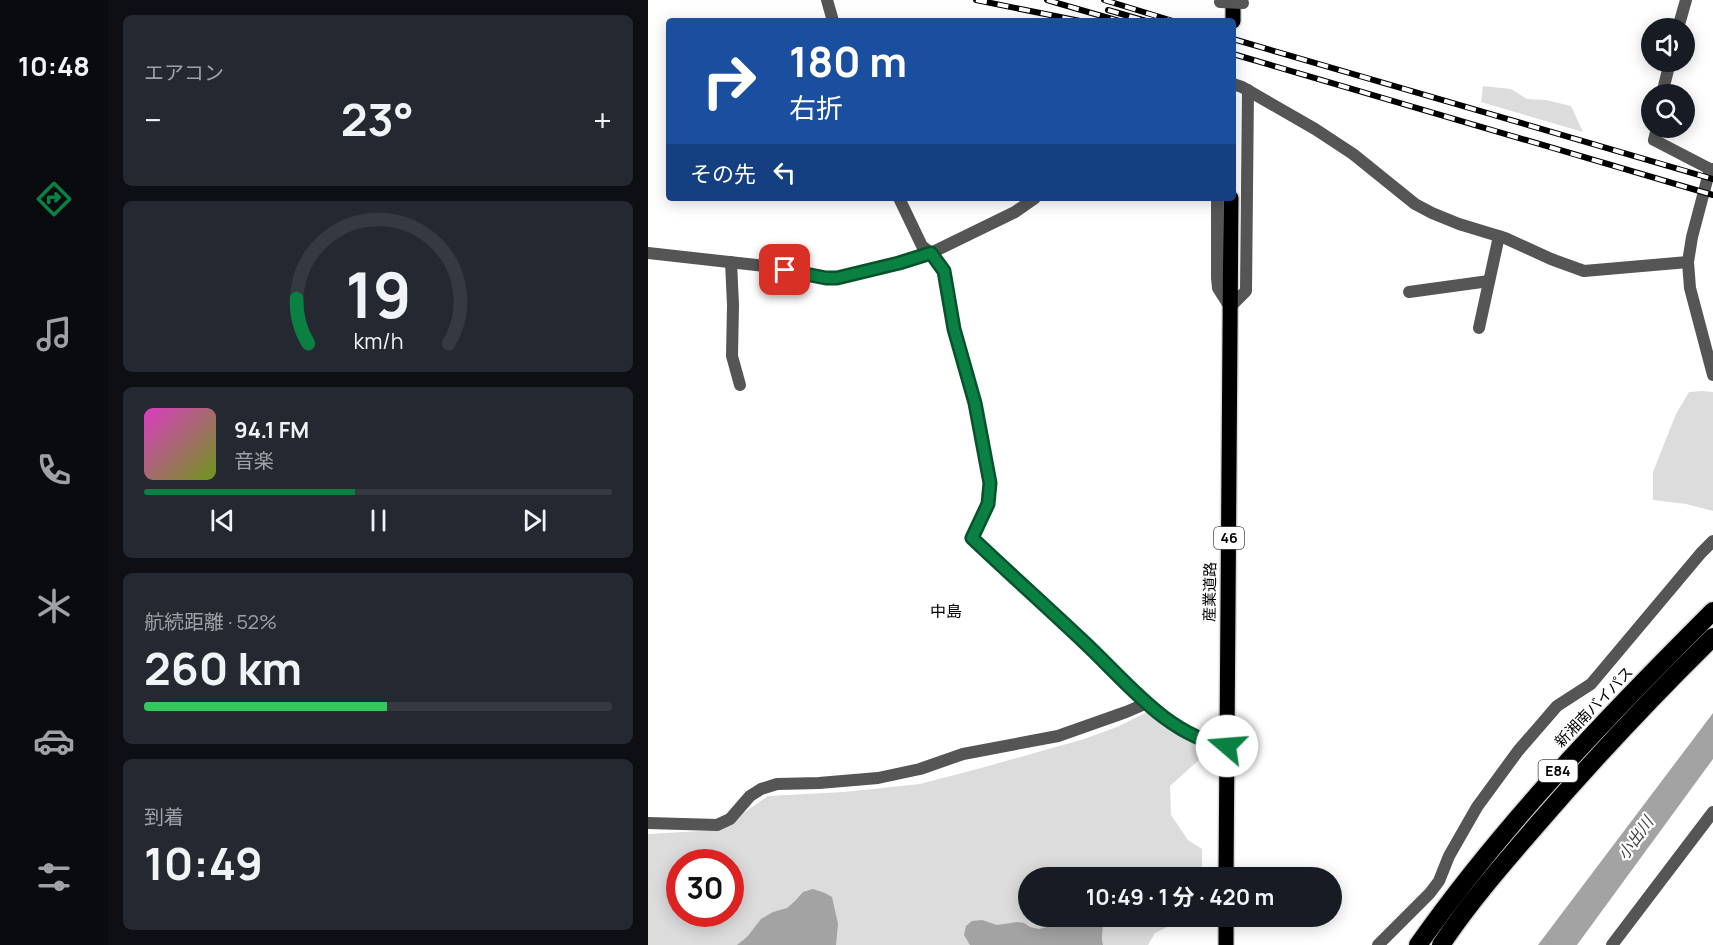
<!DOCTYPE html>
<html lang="ja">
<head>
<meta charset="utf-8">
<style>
  :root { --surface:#171b24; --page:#242831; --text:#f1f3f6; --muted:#9ea1a6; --line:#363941; --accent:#0b8043 }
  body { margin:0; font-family:Manrope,"Noto Sans JP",sans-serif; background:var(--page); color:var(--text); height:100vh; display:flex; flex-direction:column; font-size:22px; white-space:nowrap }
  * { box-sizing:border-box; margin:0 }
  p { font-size:20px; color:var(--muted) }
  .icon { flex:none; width:33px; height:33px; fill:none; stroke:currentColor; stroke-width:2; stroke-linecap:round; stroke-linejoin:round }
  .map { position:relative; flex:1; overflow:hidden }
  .details { display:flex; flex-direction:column; gap:15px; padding:15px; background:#0d0f14; width:540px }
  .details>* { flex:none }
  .banner { position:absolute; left:18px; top:18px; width:570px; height:183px; border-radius:6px; box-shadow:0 3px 15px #0003; background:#1a4fa0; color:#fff; overflow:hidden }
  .buttons { position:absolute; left:993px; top:18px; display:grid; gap:12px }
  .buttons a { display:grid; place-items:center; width:54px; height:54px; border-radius:50%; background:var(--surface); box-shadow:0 3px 15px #0003; font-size:30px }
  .speed { position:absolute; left:18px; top:849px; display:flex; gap:12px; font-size:30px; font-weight:700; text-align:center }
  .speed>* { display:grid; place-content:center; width:78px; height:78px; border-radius:50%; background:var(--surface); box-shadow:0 3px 15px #0003; line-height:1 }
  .speed .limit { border:9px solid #d22; background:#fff; color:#111 }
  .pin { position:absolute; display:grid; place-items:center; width:51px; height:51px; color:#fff; margin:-26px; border-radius:12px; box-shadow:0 3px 9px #0006 }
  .me { position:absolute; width:66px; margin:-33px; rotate:288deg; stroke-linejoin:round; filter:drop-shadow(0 0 4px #0008) }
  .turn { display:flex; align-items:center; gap:21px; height:126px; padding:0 24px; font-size:27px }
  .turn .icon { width:78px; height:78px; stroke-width:2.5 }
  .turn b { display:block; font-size:42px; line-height:51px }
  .then { display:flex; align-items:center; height:57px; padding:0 24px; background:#0003; gap:12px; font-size:22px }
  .big { font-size:45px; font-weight:700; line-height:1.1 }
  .details .tile { flex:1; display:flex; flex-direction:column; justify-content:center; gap:9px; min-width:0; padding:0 21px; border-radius:9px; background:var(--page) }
  .details .dial { align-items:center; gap:0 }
  .dial svg { height:156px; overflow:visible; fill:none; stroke:var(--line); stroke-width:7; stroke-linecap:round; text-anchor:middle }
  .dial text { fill:var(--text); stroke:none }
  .song { display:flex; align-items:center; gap:18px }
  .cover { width:72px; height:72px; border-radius:9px; background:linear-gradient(135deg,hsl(310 70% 55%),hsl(80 70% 35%)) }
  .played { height:6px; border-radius:3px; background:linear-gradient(90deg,var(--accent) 45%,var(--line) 45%) }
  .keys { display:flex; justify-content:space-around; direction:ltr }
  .heat { display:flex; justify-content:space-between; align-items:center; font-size:33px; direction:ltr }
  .charge { height:9px; border-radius:4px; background:linear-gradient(90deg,#34c759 52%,var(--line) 0) }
  .trip { position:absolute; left:370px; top:867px; width:324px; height:60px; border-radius:30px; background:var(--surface); box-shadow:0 3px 15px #0003; font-weight:700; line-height:60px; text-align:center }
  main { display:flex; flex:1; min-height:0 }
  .tab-bar { display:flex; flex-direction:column; width:108px; justify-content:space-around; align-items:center; background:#090b0e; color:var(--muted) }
  .tab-bar .icon { width:42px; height:42px }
  .tab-bar .current { color:var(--accent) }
  .tab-bar b { font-size:27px; color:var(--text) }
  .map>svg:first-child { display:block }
  .green { fill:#dcdcdc; fill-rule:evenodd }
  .water { fill:#a3a3a3 }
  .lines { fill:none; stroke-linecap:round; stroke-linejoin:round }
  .primary-casing { stroke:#dbdbdb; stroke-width:18 }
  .motorway-casing { stroke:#dbdbdb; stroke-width:21 }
  .minor { stroke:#555; stroke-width:12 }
  .tertiary { stroke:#555; stroke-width:12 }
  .primary { stroke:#000; stroke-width:15 }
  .motorway { stroke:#000; stroke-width:18 }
  .rail-casing { stroke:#000; stroke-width:6 }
  .rail { stroke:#fff; stroke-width:4; stroke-dasharray:11; stroke-linecap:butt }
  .minor-bridge { stroke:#555; stroke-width:12 }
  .route-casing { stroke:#07532c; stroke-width:15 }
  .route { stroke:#0b8043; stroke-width:10 }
  .labels { text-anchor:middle; stroke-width:4.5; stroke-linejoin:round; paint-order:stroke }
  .shield { fill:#fff; stroke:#4c4c4c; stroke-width:1.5 }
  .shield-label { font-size:14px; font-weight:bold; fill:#000 }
  .street-label { font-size:15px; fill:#000; stroke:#fff }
  .neighbourhood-label { font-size:16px; fill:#000; stroke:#fff }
  .water-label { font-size:16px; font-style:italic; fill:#444; stroke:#fff }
</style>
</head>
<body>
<main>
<nav class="tab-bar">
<b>10:48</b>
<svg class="icon current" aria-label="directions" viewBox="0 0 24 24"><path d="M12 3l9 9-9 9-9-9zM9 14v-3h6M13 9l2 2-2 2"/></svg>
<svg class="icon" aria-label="music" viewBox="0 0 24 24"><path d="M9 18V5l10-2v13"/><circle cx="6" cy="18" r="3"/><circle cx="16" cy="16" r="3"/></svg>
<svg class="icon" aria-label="phone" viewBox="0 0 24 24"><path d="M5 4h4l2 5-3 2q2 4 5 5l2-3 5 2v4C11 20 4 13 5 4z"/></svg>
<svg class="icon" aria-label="climate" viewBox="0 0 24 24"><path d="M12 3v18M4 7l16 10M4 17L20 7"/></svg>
<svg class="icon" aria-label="car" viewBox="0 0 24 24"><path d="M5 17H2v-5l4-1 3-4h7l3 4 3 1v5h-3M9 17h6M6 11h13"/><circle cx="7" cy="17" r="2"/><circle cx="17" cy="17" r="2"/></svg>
<svg class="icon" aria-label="filters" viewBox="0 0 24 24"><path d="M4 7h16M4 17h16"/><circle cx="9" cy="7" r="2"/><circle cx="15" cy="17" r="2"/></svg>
</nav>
<section class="details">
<div class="tile"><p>エアコン</p>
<div class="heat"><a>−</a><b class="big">23°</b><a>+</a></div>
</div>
<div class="tile dial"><svg viewBox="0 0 100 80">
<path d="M14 69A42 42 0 1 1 86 69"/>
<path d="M14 69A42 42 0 0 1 8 46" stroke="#0b8043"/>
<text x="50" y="56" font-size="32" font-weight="700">19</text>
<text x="50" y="72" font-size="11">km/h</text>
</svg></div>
<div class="tile">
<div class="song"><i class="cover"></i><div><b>94.1 FM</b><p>音楽</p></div></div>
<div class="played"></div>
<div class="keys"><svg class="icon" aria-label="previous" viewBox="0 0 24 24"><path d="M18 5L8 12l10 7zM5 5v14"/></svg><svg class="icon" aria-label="pause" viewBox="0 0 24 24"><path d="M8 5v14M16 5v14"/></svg><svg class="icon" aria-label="next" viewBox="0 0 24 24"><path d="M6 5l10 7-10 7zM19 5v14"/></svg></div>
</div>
<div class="tile"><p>航続距離 · 52%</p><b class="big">260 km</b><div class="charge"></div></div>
<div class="tile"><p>到着</p><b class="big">10:49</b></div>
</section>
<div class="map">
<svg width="1065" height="945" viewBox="0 0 1065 945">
  <rect width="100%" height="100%" fill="#fff"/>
  <g class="green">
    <path d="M835,86L863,89L879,99L898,100L923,106L935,132L833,102Z"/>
    <path d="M1054,391L1065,392V511L1038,504L1005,500V472L1028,414L1041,392Z"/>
    <path d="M499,712L525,732L562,750L522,786L523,815L540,840L554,849V877L381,878V916L540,917L507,933L500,945H0V834L71,830L120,796L196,792L272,784L333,768L436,739L469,727ZM32,862H82V914H32Z"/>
  </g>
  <g class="water">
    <path d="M1065,713V759L929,945H890Z"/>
    <path d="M165,889L177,893L184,897L190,924L188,945H89L99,937L113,919L125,912L139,908L147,901L155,892Z"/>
    <path d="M414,916L454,917C457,925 452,935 455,945H322L316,935L318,926L324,921L334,920L349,925L369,922L376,923L382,927L391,929L402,926Z"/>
  </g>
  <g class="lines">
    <defs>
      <g id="primary">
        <path d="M585,0V21"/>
        <path d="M578,878L583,198"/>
        <path d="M578,945V916"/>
      </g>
      <g id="motorway">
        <path d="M770,945C856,823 960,716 1065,611"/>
        <path d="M793,945C821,903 854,865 887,827C944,761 1003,698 1065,637"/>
      </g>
    </defs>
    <use href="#primary" class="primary-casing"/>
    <use href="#motorway" class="motorway-casing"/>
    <g class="minor">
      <path d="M179,0L185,21"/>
      <path d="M1030,28L1038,0"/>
      <path d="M585,84L594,87L667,129L705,154L767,204L784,213L811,224L857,238L903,259L936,271L1040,262"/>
      <path d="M1014,94L1022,62"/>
      <path d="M1009,128L1006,140L1062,169"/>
      <path d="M1065,169H1062L1044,237L1040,262L1042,288L1065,375"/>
      <path d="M251,198L274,246L283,253L296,271L306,329L327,403L342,483L340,504L324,538L446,651L499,703"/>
      <path d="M569,198V278L570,288L582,307L598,291L600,90"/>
      <path d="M0,253L117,266L178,278H189L251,263L283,253L367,212L387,198"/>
      <path d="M83,262L85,305L84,356L92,385"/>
      <path d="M761,292L841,281"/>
      <path d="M831,328L851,236"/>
      <path d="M0,823L69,825L82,819L102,796L113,789L129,784L171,783L230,778L272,769L315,754L410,736L478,712L499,703C523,723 547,741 579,746"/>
      <path d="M964,945L1065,812"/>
    </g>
    <path class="tertiary" d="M730,945L782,893L791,881L801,856L829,807L870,751L909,706L943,684L1053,553L1065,541"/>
    <use href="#primary" class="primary"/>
    <use href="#motorway" class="motorway"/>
    <defs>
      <g id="rail">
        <path d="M328,0L432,21"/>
        <path d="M399,0L471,21"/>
        <path d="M456,0L525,21"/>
        <path d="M460,10L498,21"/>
        <path d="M585,39L1065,179"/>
        <path d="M585,54L1065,195"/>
      </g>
    </defs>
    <use href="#rail" class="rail-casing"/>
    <use href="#rail" class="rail"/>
    <path class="minor-bridge" d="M572,2L595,3"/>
  </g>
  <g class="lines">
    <defs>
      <path id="route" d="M137,270L178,278H189L251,263L283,253L296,271L306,329L327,403L342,483L340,504L324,538C361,573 399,607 436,642C478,681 520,737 579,746"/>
    </defs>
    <use href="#route" class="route-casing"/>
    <use href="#route" class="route"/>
  </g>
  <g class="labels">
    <g class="shield">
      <rect x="566" y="527" width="30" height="22" rx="4.5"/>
      <rect x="890.5" y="760" width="39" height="22" rx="4.5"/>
    </g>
    <g class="shield-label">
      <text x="581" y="543">46</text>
      <text x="910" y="776">E84</text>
    </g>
    <g class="street-label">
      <text transform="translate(562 592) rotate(-89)" y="5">産業道路</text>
      <text transform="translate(946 707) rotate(-46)" y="5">新湘南バイパス</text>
    </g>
    <g class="neighbourhood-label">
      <text x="298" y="617">中島</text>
    </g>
    <g class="water-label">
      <text transform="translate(987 838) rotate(-54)" y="6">小出川</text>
    </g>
  </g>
</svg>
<div class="buttons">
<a><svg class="icon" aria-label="sound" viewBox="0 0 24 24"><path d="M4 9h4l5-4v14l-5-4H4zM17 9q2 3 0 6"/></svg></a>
<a><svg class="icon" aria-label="search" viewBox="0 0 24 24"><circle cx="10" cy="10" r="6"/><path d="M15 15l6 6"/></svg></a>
</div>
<div class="speed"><div class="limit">30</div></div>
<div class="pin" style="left:137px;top:270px;background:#d93025"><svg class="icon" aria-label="arrive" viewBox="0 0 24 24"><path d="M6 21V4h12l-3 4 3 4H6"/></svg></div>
<svg class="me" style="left:579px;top:746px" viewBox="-20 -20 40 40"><circle r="19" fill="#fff"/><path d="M0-13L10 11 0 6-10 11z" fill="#0b8043"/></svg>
<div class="trip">10:49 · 1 分 · 420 m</div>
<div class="banner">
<div class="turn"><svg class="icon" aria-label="right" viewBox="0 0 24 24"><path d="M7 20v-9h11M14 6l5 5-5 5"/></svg><div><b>180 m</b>右折</div></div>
<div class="then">その先<svg class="icon" aria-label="left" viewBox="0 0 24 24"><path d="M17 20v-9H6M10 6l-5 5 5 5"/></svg></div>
</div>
</div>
</main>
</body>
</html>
